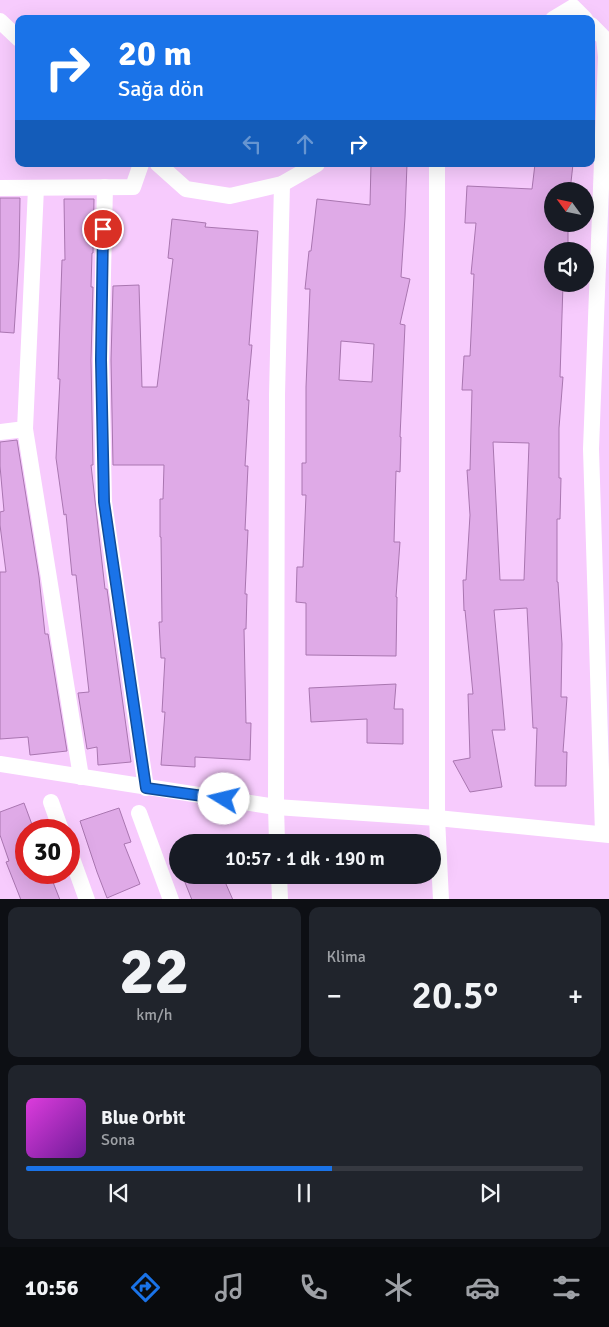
<!DOCTYPE html>
<html lang="tr">
<head>
<meta charset="utf-8">
<style>
  :root { --surface:#171b24; --page:#20242c; --text:#f1f3f6; --muted:#9ea1a6; --line:#363941; --accent:#1a73e8 }
  body { margin:0; font-family:Signika,sans-serif; background:var(--page); color:var(--text); height:100vh; display:flex; flex-direction:column; font-size:19px; white-space:nowrap }
  * { box-sizing:border-box; margin:0 }
  p { font-size:16px; color:var(--muted) }
  .icon { flex:none; width:28px; height:28px; fill:none; stroke:currentColor; stroke-width:2; stroke-linecap:round; stroke-linejoin:round }
  .map { position:relative; height:899px; overflow:hidden }
  .drawer { display:flex; flex-direction:column; gap:8px; padding:8px; background:#0d0f14; flex:1 }
  .drawer>* { flex:none }
  .guide { position:absolute; left:15px; top:15px; width:580px; height:152px; border-radius:10px; box-shadow:0 5px 20px #0002; background:#1a73e8; color:#fff; overflow:hidden }
  .needle { width:32px; rotate:303deg }
  .tools { position:absolute; left:544px; top:182px; display:grid; gap:10px }
  .tools a { display:grid; place-items:center; width:50px; height:50px; border-radius:50%; background:var(--surface); box-shadow:0 5px 20px #0002; font-size:25px }
  .speed { position:absolute; left:15px; top:819px; display:flex; gap:10px; font-size:25px; font-weight:700; text-align:center }
  .speed>* { display:grid; place-content:center; width:65px; height:65px; border-radius:50%; background:var(--surface); box-shadow:0 5px 20px #0002; line-height:1 }
  .speed .limit { border:8px solid #d22; background:#fff; color:#111 }
  .pin { position:absolute; display:grid; place-items:center; width:42px; height:42px; color:#fff; margin:-21px; border:2px solid #fff; border-radius:50%; box-shadow:0 1px 5px #0007 }
  .me { position:absolute; width:55px; margin:-28px; rotate:279deg; stroke-linejoin:round; filter:drop-shadow(0 0 4px #0008) }
  .turn { display:flex; align-items:center; gap:18px; height:105px; padding:0 20px; font-size:22px }
  .turn .icon { width:65px; height:65px; stroke-width:2.5 }
  .turn b { display:block; font-size:35px; line-height:42px }
  .lanes { display:flex; align-items:center; height:48px; padding:0 20px; background:#0003; justify-content:center; gap:25px; direction:ltr }
  .lanes .off { opacity:.35 }
  .big { font-size:38px; font-weight:600; line-height:1.1 }
  .drawer .widget { flex:1; display:flex; flex-direction:column; justify-content:center; gap:8px; min-width:0; padding:0 18px; border-radius:10px; background:var(--page) }
  .drawer .dial { align-items:center; gap:0 }
  .dial b { font-size:65px; line-height:1 }
  .song { display:flex; align-items:center; gap:15px }
  .cover { width:60px; height:60px; border-radius:8px; background:linear-gradient(135deg,hsl(300 70% 55%),hsl(280 70% 35%)) }
  .played { height:5px; border-radius:2px; background:linear-gradient(90deg,var(--accent) 55%,var(--line) 55%) }
  .keys { display:flex; justify-content:space-around; direction:ltr }
  .heat { display:flex; justify-content:space-between; align-items:center; font-size:28px; direction:ltr }
  .drawer .tiles { flex:1; display:grid; gap:8px; grid-template-columns:1fr 1fr }
  .widget:last-child { grid-column:span 2 }
  .trip { position:absolute; left:169px; top:834px; width:272px; height:50px; border-radius:25px; background:var(--surface); box-shadow:0 5px 20px #0002; font-weight:600; line-height:50px; text-align:center }
  .tab-bar { display:flex; height:80px; justify-content:space-around; align-items:center; background:#090b0e; color:var(--muted) }
  .tab-bar .icon { width:35px; height:35px }
  .tab-bar .active { color:var(--accent) }
  .tab-bar b { font-size:22px; color:var(--text) }
  .map>svg:first-child { display:block }
  .building { fill:#dfaae7; stroke:#a976b0; fill-rule:evenodd }
  .lines { fill:none; stroke-linecap:round; stroke-linejoin:round }
  .minor { stroke:#fff; stroke-width:16 }
  .route-casing { stroke:#114b97; stroke-width:12 }
  .route { stroke:#1a73e8; stroke-width:9 }
</style>
</head>
<body>
<div class="map">
<svg width="609" height="900" viewBox="0 0 609 900">
  <rect width="100%" height="100%" fill="#f7cbfd"/>
  <g class="building">
    <path d="M371,164H407L405,217L401,277L410,279L400,324L405,325L400,437H401L400,472L396,471L394,542H400L396,597H397L396,656L306,655V603L296,602L297,567H303L306,495H302V463H306V387L310,289H305L309,251H311L317,199L370,205ZM341,341L374,344L372,382L339,380Z"/>
    <path d="M535,164H573L570,191H552V224H568V249H552V284H563L560,377H563L559,428V478H561L560,519H557V582H558L562,644L561,697H567L563,752H567L566,786H535L537,728H533L527,608L494,610L505,730H492L502,787L470,792L453,761L470,758L468,694H473L465,610L464,611L463,580H466L470,515L467,470H470L472,390H462L464,356H470L474,274H471L476,223H465L467,186L532,189ZM493,442L529,443L524,580H500Z"/>
    <path d="M0,198H20L19,257L14,333L0,332Z"/>
    <path d="M64,199H94L93,253H92L91,287H93L91,360L93,465H91L105,589H107L131,762L98,765L97,747L87,749L78,693L89,692L76,575H72L66,514L64,515L56,458L60,379H58L62,260H65Z"/>
    <path d="M172,219L206,223L205,227L258,231L249,345H252L247,400H249L245,466H248L245,530H248L245,594H247L246,629H244L246,723H251L250,760L195,757V767L161,765L165,712H162L165,658H161L159,622H162L161,537H160V499H163L164,465H113L111,360L113,286L139,285L142,387H157L173,259L168,258Z"/>
    <path d="M17,440L39,577L45,634H48L67,751L30,755L28,737L0,739V572H6L0,525V512L4,511L0,466V442Z"/>
    <path d="M396,684L394,709H403V744L367,743V719L311,722L309,688Z"/>
    <path d="M24,803L34,830H26V872H49L60,900H21L6,862L9,861L0,835V812Z"/>
    <path d="M119,808L131,842L124,844L140,884L107,898L97,872L80,821Z"/>
    <path d="M182,875H222L233,900H192Z"/>
  </g>
  <g class="lines">
    <g class="minor">
      <path d="M553,19L573,7L585,19"/>
      <path d="M0,21L19,39"/>
      <path d="M591,25L604,38L606,57L609,63"/>
      <path d="M158,164L186,189L230,196L282,184L317,164"/>
      <path d="M437,164V818L441,900"/>
      <path d="M105,187L101,360L104,502L146,788"/>
      <path d="M0,188L133,187L141,164"/>
      <path d="M36,188L25,429L81,777"/>
      <path d="M0,432L25,429"/>
      <path d="M0,764L276,807L437,818L609,835"/>
      <path d="M51,802L61,830"/>
      <path d="M139,813L171,900"/>
      <path d="M603,834L591,449L606,57"/>
      <path d="M277,842L276,807L277,395L282,184"/>
      <path d="M69,850L87,900"/>
      <path d="M279,875L280,900"/>
    </g>
  </g>
  <g class="lines">
    <defs>
      <path id="route" d="M103,229L101,360L104,502L146,788L224,799"/>
    </defs>
    <use href="#route" class="route-casing"/>
    <use href="#route" class="route"/>
  </g>
</svg>
<div class="tools">
<a><svg class="needle" viewBox="-14 -14 28 28"><path d="M0-13l5 13h-10z" fill="#e53935"/><path d="M0 13l5-13h-10z" fill="#9ea1a6"/></svg></a>
<a><svg class="icon" aria-label="sound" viewBox="0 0 24 24"><path d="M4 9h4l5-4v14l-5-4H4zM17 9q2 3 0 6"/></svg></a>
</div>
<div class="speed"><div class="limit">30</div></div>
<div class="pin" style="left:103px;top:229px;background:#d93025"><svg class="icon" aria-label="arrive" viewBox="0 0 24 24"><path d="M6 21V4h12l-3 4 3 4H6"/></svg></div>
<svg class="me" style="left:224px;top:799px" viewBox="-20 -20 40 40"><circle r="19" fill="#fff"/><path d="M0-13L10 11 0 6-10 11z" fill="#1a73e8"/></svg>
<div class="trip">10:57 · 1 dk · 190 m</div>
<div class="guide">
<div class="turn"><svg class="icon" aria-label="right" viewBox="0 0 24 24"><path d="M7 20v-9h11M14 6l5 5-5 5"/></svg><div><b>20 m</b>Sağa dön</div></div>
<div class="lanes"><svg class="icon off" aria-label="left" viewBox="0 0 24 24"><path d="M17 20v-9H6M10 6l-5 5 5 5"/></svg><svg class="icon off" aria-label="ahead" viewBox="0 0 24 24"><path d="M12 20V5M6 11l6-6 6 6"/></svg><svg class="icon" aria-label="right" viewBox="0 0 24 24"><path d="M7 20v-9h11M14 6l5 5-5 5"/></svg></div>
</div>
</div>
<section class="drawer">
<div class="tiles">
<div class="widget dial"><b>22</b><p>km/h</p></div>
<div class="widget"><p>Klima</p>
<div class="heat"><a>−</a><b class="big">20.5°</b><a>+</a></div>
</div>
<div class="widget">
<div class="song"><i class="cover"></i><div><b>Blue Orbit</b><p>Sona</p></div></div>
<div class="played"></div>
<div class="keys"><svg class="icon" aria-label="previous" viewBox="0 0 24 24"><path d="M18 5L8 12l10 7zM5 5v14"/></svg><svg class="icon" aria-label="pause" viewBox="0 0 24 24"><path d="M8 5v14M16 5v14"/></svg><svg class="icon" aria-label="next" viewBox="0 0 24 24"><path d="M6 5l10 7-10 7zM19 5v14"/></svg></div>
</div>
</div>
</section>
<nav class="tab-bar">
<b>10:56</b>
<svg class="icon active" aria-label="directions" viewBox="0 0 24 24"><path d="M12 3l9 9-9 9-9-9zM9 14v-3h6M13 9l2 2-2 2"/></svg>
<svg class="icon" aria-label="music" viewBox="0 0 24 24"><path d="M9 18V5l10-2v13"/><circle cx="6" cy="18" r="3"/><circle cx="16" cy="16" r="3"/></svg>
<svg class="icon" aria-label="phone" viewBox="0 0 24 24"><path d="M5 4h4l2 5-3 2q2 4 5 5l2-3 5 2v4C11 20 4 13 5 4z"/></svg>
<svg class="icon" aria-label="climate" viewBox="0 0 24 24"><path d="M12 3v18M4 7l16 10M4 17L20 7"/></svg>
<svg class="icon" aria-label="car" viewBox="0 0 24 24"><path d="M5 17H2v-5l4-1 3-4h7l3 4 3 1v5h-3M9 17h6M6 11h13"/><circle cx="7" cy="17" r="2"/><circle cx="17" cy="17" r="2"/></svg>
<svg class="icon" aria-label="filters" viewBox="0 0 24 24"><path d="M4 7h16M4 17h16"/><circle cx="9" cy="7" r="2"/><circle cx="15" cy="17" r="2"/></svg>
</nav>
</body>
</html>
